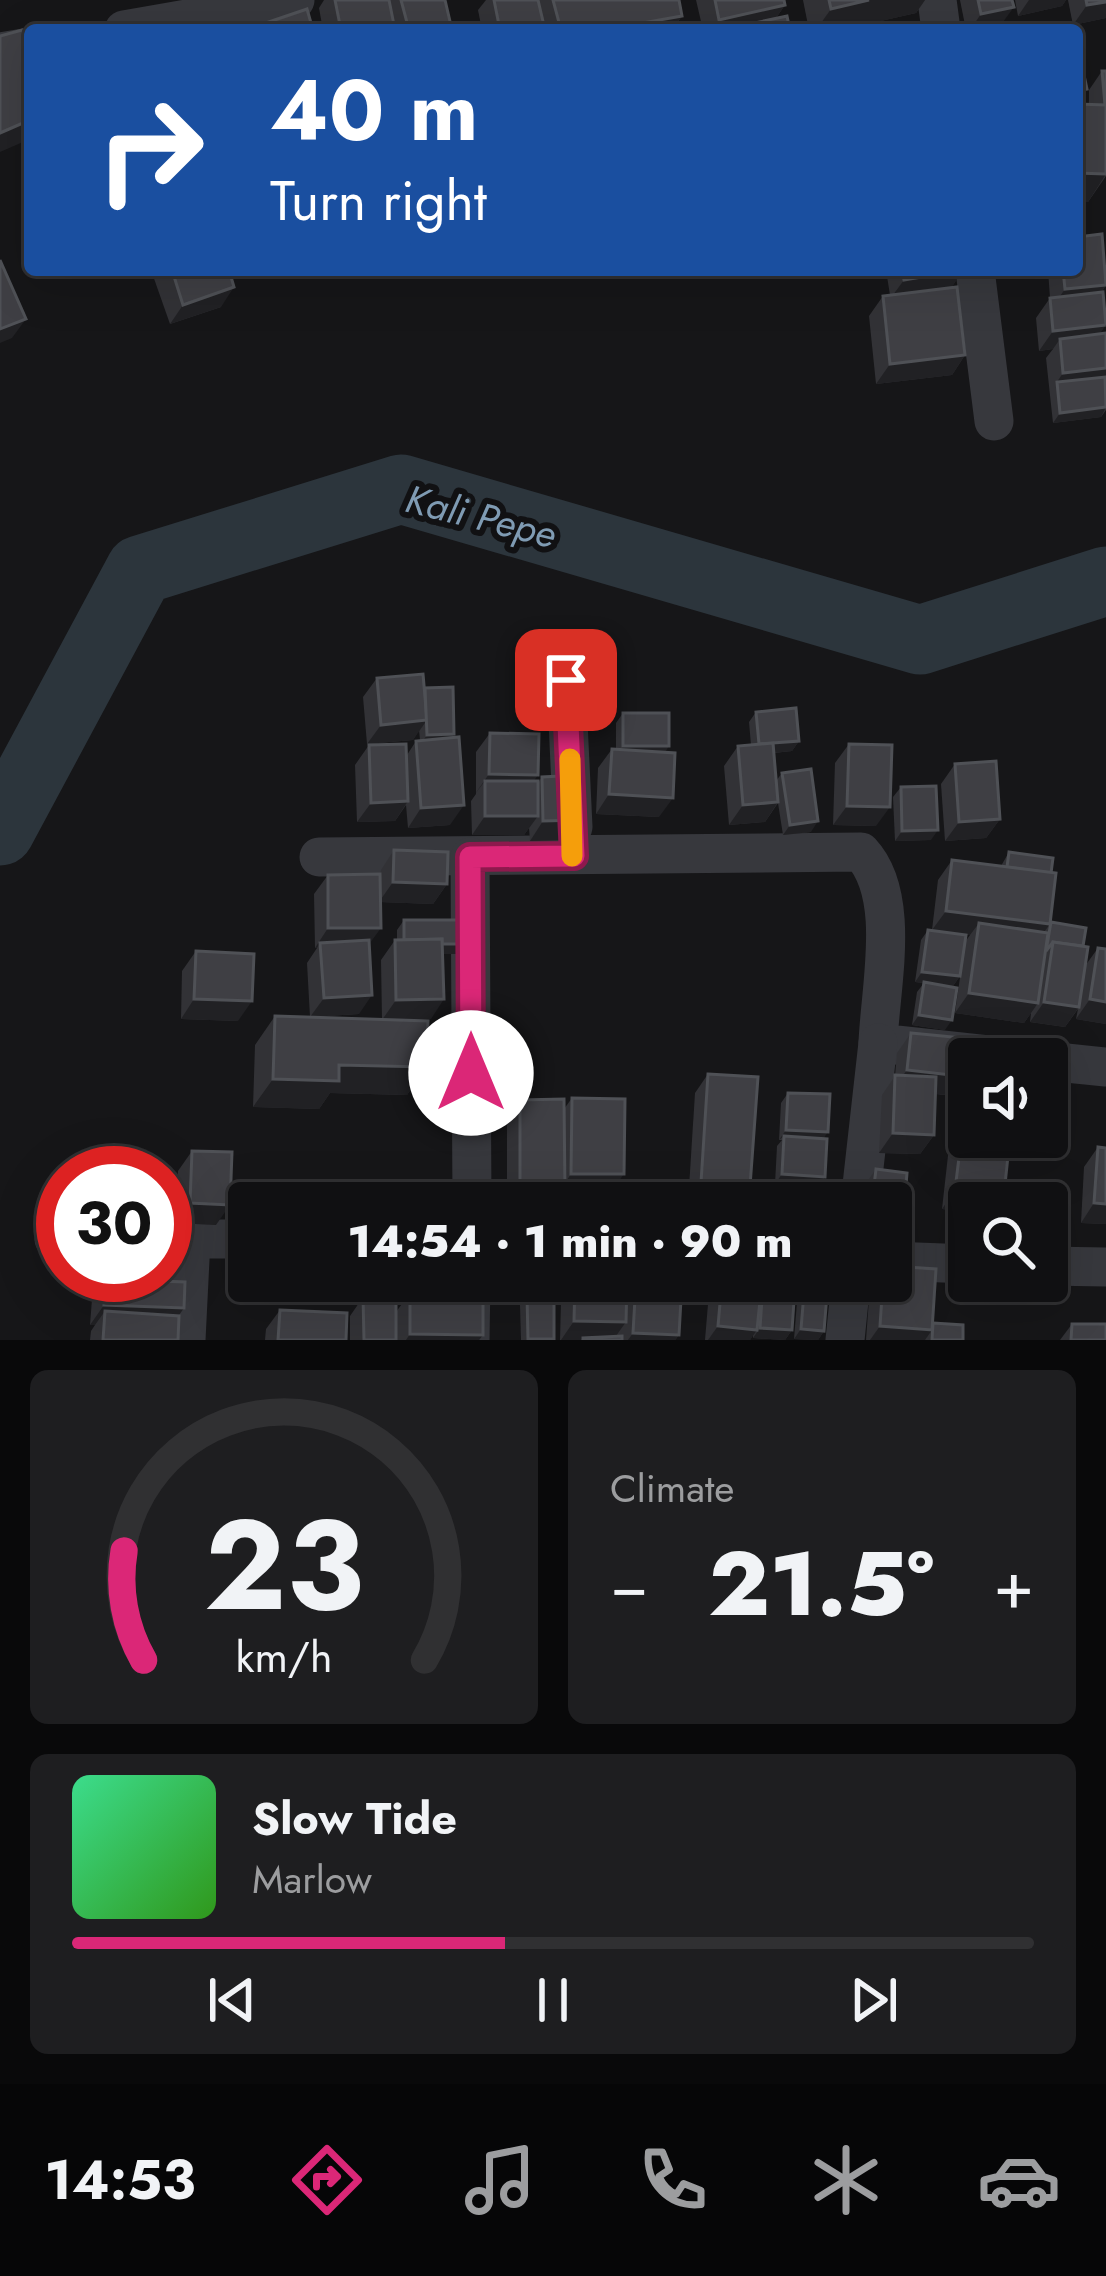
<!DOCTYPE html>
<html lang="en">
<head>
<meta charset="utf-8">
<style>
  :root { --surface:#101012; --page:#1e1e20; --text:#f1f3f6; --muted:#9c9d9f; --line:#303032; --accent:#db2777 }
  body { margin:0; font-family:Jost,sans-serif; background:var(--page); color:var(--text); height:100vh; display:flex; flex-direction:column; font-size:45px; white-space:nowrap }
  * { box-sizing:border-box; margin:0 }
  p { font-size:39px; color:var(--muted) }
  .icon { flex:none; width:66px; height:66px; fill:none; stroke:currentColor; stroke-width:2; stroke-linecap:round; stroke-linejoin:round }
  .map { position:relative; height:1340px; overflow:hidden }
  .side { display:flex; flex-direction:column; gap:30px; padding:30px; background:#09090a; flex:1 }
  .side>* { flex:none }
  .guide { position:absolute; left:24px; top:24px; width:1059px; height:252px; border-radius:12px; box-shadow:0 12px 48px #0002,0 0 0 3px var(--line); background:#1a4fa0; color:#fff; overflow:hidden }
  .tools { position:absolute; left:948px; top:1038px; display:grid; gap:24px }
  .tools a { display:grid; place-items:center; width:120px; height:120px; border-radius:12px; background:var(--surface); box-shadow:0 12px 48px #0002,0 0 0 3px var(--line); font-size:60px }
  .speed { position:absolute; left:36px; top:1146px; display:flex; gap:24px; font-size:60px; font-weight:700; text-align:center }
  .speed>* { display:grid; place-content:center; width:156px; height:156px; border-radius:50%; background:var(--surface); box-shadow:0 12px 48px #0002,0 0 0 3px var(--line); line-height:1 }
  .speed .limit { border:18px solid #d22; background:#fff; color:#111 }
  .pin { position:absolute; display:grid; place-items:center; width:102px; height:102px; color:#fff; margin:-51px; border-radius:24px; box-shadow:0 6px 18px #0006 }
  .me { position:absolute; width:132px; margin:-66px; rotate:0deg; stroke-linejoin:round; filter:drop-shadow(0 0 9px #0008) }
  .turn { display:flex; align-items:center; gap:42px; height:252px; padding:0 48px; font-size:54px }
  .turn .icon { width:156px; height:156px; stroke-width:2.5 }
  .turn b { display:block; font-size:84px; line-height:102px }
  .big { font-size:90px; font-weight:800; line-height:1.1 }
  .side .tile { flex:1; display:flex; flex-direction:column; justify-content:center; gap:18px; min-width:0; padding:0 42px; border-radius:18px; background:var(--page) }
  .side .dial { align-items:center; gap:0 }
  .dial svg { height:312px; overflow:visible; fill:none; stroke:var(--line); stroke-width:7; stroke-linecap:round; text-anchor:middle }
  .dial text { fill:var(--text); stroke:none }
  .song { display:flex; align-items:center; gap:36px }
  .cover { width:144px; height:144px; border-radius:18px; background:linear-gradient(135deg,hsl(150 70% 55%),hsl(110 70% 35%)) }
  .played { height:12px; border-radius:6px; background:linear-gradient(90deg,var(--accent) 45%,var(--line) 45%) }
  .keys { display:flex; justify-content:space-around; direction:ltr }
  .heat { display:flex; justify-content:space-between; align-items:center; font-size:66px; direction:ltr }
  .side .tiles { flex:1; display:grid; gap:30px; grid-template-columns:1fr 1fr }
  .tile:last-child { grid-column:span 2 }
  .trip { position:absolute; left:228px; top:1182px; width:684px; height:120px; border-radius:12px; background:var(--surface); box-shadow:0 12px 48px #0002,0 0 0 3px var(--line); font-weight:800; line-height:120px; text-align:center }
  .tab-bar { display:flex; height:192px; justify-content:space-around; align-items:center; background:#060607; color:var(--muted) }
  .tab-bar .icon { width:84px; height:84px }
  .tab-bar .active { color:var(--accent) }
  .tab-bar b { font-size:54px; color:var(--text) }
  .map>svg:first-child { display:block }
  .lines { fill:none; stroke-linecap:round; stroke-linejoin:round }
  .river { stroke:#2c353c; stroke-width:69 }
  .minor { stroke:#37383d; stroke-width:39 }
  .wall { fill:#323236 }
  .shaded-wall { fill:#212124 }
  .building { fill:#3f3f44; stroke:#4f5156; stroke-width:3 }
  .route-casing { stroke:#8e194d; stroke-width:30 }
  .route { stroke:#db2777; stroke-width:21 }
  .slow { stroke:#f59e0b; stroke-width:21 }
  .labels { text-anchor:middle; stroke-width:12; stroke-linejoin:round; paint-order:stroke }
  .water-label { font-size:39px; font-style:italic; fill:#7f9bb3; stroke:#111113 }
</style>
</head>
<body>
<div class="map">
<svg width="1106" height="1340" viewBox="0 0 1106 1340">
  <rect width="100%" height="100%" fill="#161618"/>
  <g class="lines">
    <path class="river" d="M0,831L140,570L401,489L920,640L1106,581"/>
    <g class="minor">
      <path d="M937,0L941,30"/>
      <path d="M124,30L295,0"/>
      <path d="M0,52L30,47"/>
      <path d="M975,270L994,421"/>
      <path d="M566,680L573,827"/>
      <path d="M319,857L861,852C902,896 880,987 878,1043L1027,1059"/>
      <path d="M470,857L472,1203"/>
      <path d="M1047,1061L1106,1067"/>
      <path d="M860,1203L878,1043"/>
      <path d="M54,1239H63"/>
      <path d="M891,1261L969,1264"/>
      <path d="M1047,1266L1106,1267"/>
      <path d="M186,1340L191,1239H249"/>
      <path d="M470,1340L471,1281"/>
      <path d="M845,1340L851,1281"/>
    </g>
  </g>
  <g class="wall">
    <path d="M324,0H445L452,30H323L319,8Z"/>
    <path d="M486,0H679L682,16L672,30H482L478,10Z"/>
    <path d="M696,0H784L785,5L776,18L790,30H703Z"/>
    <path d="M803,0H925L916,13L841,30H809Z"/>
    <path d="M960,0H1012L1000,26L984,30H966Z"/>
    <path d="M1015,0H1066L1062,6L1018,16Z"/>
    <path d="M1068,0H1106V18L1073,25Z"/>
    <path d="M1102,71H1106V176L1088,202L1089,90Z"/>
    <path d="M151,270H229L221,307L170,324Z"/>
    <path d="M886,270H963L951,288L965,355L952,375L876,384L869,316L883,296L890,295Z"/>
    <path d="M1048,270H1077L1106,285L1101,293L1100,334L1106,333V410L1101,417L1053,423L1046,358L1053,349L1039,351L1036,318L1050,298Z"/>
    <path d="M377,678L424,690L454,734L452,737L450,825L408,828L406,805L395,821L357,822L355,765L369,745L407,755L416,741L420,740L419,730L413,740L367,744L363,697Z"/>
    <path d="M756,712L799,741L792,751L774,753L776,781L782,773L811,832L783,835L778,803L765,822L729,825L724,766L738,746L751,745L749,722Z"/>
    <path d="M623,713L666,752L659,817L596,814L598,768L612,749H616V723Z"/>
    <path d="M490,733L534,781L538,783L542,777L582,820L568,840L530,841L529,828L524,835H472L471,801L476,794V752Z"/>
    <path d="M849,744L876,826L833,825L835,763Z"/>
    <path d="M955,764L1000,819L986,838L945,841L941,784Z"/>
    <path d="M901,787L931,840L895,841L893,797Z"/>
    <path d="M394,850L447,884L433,904L380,902L369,944L359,1014L310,1017L307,963L317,948H315L314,894L328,875H380L381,870Z"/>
    <path d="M1009,852L1051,873L1050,923L1083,946L1085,966L1098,948L1106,949V1024L1076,1019L1078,1009L1065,1027L1030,1022L1031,1013L1024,1023L955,1013L965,942L970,935L932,930L938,880L952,860L1001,866Z"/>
    <path d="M404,920L460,954H443L431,1019L391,1020L426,1064L470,1094L463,1104L417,1101L418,1079L407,1095L330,1093L319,1109L253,1107L255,1045L275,1016L382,1019L381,960L395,940H397V930Z"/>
    <path d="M928,930L960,976L953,986L937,984L945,1030L912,1025L917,992L924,983L915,982L921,940Z"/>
    <path d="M196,951L238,1021L181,1019L182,971Z"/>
    <path d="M911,1033L956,1096L935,1094L934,1135L920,1154L879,1153L882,1095L895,1076L897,1053Z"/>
    <path d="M708,1074L747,1203H688L695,1093Z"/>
    <path d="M961,1092L1004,1194L998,1203H969V1212L942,1209L954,1102Z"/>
    <path d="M788,1093L823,1139L825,1177L818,1187L775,1184L777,1146L782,1140H779L781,1103Z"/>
    <path d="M572,1098L610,1193L565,1194L558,1203H507V1119L520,1100L564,1109Z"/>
    <path d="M1098,1147L1106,1224L1081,1223L1084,1167Z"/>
    <path d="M192,1151L216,1225L176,1223L178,1171Z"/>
    <path d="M876,1169L907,1173L903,1220L896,1230L891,1229V1203H866L869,1179Z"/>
    <path d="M82,1275H138L134,1280L178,1316V1340H90L91,1331L95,1325H90L92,1299L102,1285L82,1283Z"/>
    <path d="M345,1281H409L396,1302V1340H350V1316L359,1303H345Z"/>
    <path d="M575,1281L627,1284L628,1281H711L709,1285H681L679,1335L675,1340H560L561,1301Z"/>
    <path d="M717,1281H762L761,1287L792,1330L785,1340L753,1338V1335L750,1340H705L709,1292Z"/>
    <path d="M805,1281L824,1331L818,1340L794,1339L798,1290Z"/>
    <path d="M873,1281H891L932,1324L963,1340H866L870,1285Z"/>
    <path d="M410,1293L483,1335L479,1340H396V1312Z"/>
    <path d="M527,1295L554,1339L553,1340H521L520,1305Z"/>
    <path d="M280,1310L346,1340H265L266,1329Z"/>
    <path d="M1072,1324L1071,1340H1060Z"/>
  </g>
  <g class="shaded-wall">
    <path d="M869,0H925L916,13L841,30H816L831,9Z"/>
    <path d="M1029,0H1066L1062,6L1018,16Z"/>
    <path d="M1106,2V18L1073,25L1087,5Z"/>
    <path d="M785,5L772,24L748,30H712L719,20Z"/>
    <path d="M1014,7L1000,26L984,30H970L981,14Z"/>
    <path d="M682,16L672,30H603Z"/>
    <path d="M1087,89L1080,99L1077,100V91Z"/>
    <path d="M30,120V139L0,152V133Z"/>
    <path d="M1077,173L1106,174L1088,202H1077Z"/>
    <path d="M963,270L950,290L890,299L904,280Z"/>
    <path d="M1106,285L1093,304L1051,309L1065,289Z"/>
    <path d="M234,287L221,307L170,324L183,305Z"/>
    <path d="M26,319L12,338L0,343V329Z"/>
    <path d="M1106,325L1092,345L1060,339L1053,349L1039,351L1053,331Z"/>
    <path d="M965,355L952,375L876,384L890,364Z"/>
    <path d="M1106,368V375L1098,387L1057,382L1063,373Z"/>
    <path d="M1106,407L1101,417L1053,423L1060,413Z"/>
    <path d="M427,720L413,740L367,744L381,725Z"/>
    <path d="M454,734L447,745H420L427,735Z"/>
    <path d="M799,741L792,751L752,755L759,745Z"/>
    <path d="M623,746H669L662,757L616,756Z"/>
    <path d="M489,774L538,775L525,794L485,781L475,794Z"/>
    <path d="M609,794L673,798L659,817L596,814Z"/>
    <path d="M408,801L395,821L357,822L371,803Z"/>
    <path d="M778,802L765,822L729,825L743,805Z"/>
    <path d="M464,805L450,825L408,828L421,808Z"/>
    <path d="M847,806L890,807L876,826L833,825Z"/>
    <path d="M485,816H538L524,835H472Z"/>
    <path d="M1000,819L986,838L945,841L959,822Z"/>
    <path d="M582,820L568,840L530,841L543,821Z"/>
    <path d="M818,821L811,832L783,835L790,825Z"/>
    <path d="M938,830L931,840L895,841L902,831Z"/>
    <path d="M393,882L447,884L433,904L379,902Z"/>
    <path d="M946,911L1050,924L1036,943L979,923L970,935L932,930Z"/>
    <path d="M328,928H381L367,947L320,943L317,948H315Z"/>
    <path d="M404,944H467L460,954H397Z"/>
    <path d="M922,972L960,976L953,986L915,982Z"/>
    <path d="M969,993L1038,1003L1024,1023L955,1013Z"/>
    <path d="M372,995L359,1014L310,1017L324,998Z"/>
    <path d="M194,999L252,1001L238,1021L181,1019Z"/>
    <path d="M444,999L431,1019L382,1020L396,1000Z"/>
    <path d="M1090,999L1106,1002V1024L1076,1019Z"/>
    <path d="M1044,1002L1079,1007L1065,1027L1030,1022Z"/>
    <path d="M919,1015L952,1020L945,1030L912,1025Z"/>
    <path d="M339,1065L426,1067L407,1095L330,1093L319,1109L253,1107L273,1079Z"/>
    <path d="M907,1070L969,1077V1078L956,1096L893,1089Z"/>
    <path d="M424,1091L470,1094L463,1104L417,1101Z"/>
    <path d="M786,1130L828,1132L821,1142L784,1136L779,1140Z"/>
    <path d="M893,1133L934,1135L920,1154L879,1153Z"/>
    <path d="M571,1174H624L610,1193L565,1194L558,1203H514L520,1193H558Z"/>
    <path d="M782,1174L825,1177L818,1187L775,1184Z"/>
    <path d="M955,1190L1004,1194L998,1203H969V1212L942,1209Z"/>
    <path d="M700,1198L749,1200L747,1203H697Z"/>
    <path d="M190,1203L230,1205L216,1225L176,1223Z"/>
    <path d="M1094,1203L1106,1204V1224L1081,1223Z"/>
    <path d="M891,1218L903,1220L896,1230L891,1229Z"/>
    <path d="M88,1275H138L130,1286L105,1279L102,1285L82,1283Z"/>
    <path d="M682,1281H711L709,1285H679Z"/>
    <path d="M409,1283L396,1303L363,1296L359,1303H345L359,1284Z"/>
    <path d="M104,1305L184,1308L170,1328L105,1311L95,1325H90Z"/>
    <path d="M574,1321L626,1322L613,1340L583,1338L581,1340H561Z"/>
    <path d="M718,1326L757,1330L750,1340H708Z"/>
    <path d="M880,1326L932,1330L925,1340H870Z"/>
    <path d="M760,1328L792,1330L785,1340L753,1338Z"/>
    <path d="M801,1329L824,1331L818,1340L794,1339Z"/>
    <path d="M633,1333L679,1335L675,1340H628Z"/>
    <path d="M410,1334L483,1335L479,1340H406Z"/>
  </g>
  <g class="building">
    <path d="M335,0H389L395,30H341Z"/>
    <path d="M401,0H445L452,30H409Z"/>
    <path d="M494,0H538L545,30H500Z"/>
    <path d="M553,0H679L682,16L603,30H561Z"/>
    <path d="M715,0H784L785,5L719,20Z"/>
    <path d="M829,0H869L831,9Z"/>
    <path d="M978,0H1012L1014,7L981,14Z"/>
    <path d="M1086,0H1106V2L1087,5Z"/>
    <path d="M307,9L313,30H262L260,25Z"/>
    <path d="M787,16L790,30H722Z"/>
    <path d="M22,30L30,49V120L0,133V36Z"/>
    <path d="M1077,42L1087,89L1077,91Z"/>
    <path d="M1102,71H1106V105H1105Z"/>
    <path d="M1077,104L1106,105V174L1077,173Z"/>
    <path d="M1102,234L1106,285L1065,289L1063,270H1077V237Z"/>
    <path d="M0,260L26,319L0,329Z"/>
    <path d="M172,270H229L234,287L183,305Z"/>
    <path d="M902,270H963L904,280Z"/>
    <path d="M957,287L965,355L890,364L883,296Z"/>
    <path d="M1103,292L1106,325L1053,331L1050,298Z"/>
    <path d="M1106,333V368L1063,373L1060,339Z"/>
    <path d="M1105,377L1106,407L1060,413L1057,382Z"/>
    <path d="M423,674L427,720L381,725L377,678Z"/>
    <path d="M453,687L454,734L427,735L425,688Z"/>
    <path d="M796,708L799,741L759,744L756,712Z"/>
    <rect x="623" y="713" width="46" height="33"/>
    <path d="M490,733L539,734L538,775L489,774Z"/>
    <path d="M459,737L464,805L421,808L416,741Z"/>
    <path d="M773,743L778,802L743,805L738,746Z"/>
    <path d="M406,744L408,801L371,803L369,745Z"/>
    <path d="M849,744L892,745L890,807L847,806Z"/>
    <path d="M612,749L675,753L673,798L609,794Z"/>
    <path d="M996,761L1000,819L959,822L955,764Z"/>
    <path d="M811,769L818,821L790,825L782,773Z"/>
    <path d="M581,775L582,820L543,821L542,777Z"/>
    <rect x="485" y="781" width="53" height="35"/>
    <path d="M936,786L938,830L902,831L901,787Z"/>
    <path d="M394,850L448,852L447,884L393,882Z"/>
    <path d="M1009,852L1053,858L1051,873L1007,867Z"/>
    <path d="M952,860L1056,873L1050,924L946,911Z"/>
    <path d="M380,874L381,928H328V875Z"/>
    <path d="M404,920H466L467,944H442V939L404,940Z"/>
    <path d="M1051,922L1086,928L1083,946L1053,942L1046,951Z"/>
    <path d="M979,923L1048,933L1038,1003L969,993Z"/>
    <path d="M928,930L966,935L960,976L922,972Z"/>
    <path d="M442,939L444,999L396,1000L395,940Z"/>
    <path d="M369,940L372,995L324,998L320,943Z"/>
    <path d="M1053,942L1088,947L1079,1007L1044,1002Z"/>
    <path d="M1098,948L1106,949V1002L1090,999Z"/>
    <path d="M196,951L254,954L252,1001L194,999Z"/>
    <path d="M924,982L957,988L952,1020L919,1015Z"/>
    <path d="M275,1016L428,1021L426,1067L339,1065V1081L273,1079Z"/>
    <path d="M911,1033L974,1039L972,1059H969V1077L907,1070Z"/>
    <path d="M425,1064L472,1067L470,1094L424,1091Z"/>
    <path d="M708,1074L758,1077L749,1200L700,1198Z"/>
    <path d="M895,1075L936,1077L934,1135L893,1133Z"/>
    <path d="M961,1092L969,1093V1126L963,1125L956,1134Z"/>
    <path d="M788,1093L830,1094L828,1132L786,1130Z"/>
    <path d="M572,1098L625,1099L624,1174H571Z"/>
    <path d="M564,1099L565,1193H520V1100Z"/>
    <path d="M963,1125L969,1126V1137H1010L1004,1194L955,1190Z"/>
    <path d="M784,1136L827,1139L825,1177L782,1174Z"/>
    <path d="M1098,1147L1106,1148V1204L1094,1203Z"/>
    <path d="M192,1151L232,1152L230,1205L190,1203Z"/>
    <path d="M876,1169L907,1173L903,1220L891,1218V1203H872Z"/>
    <path d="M891,1266L936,1269L932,1330L880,1326L883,1281H891Z"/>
    <path d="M105,1279L185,1282L184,1308L104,1305Z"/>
    <path d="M359,1281H409V1283L359,1284Z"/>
    <path d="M575,1281L627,1282L626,1322L574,1321Z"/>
    <path d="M636,1281H682L679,1335L633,1333Z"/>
    <path d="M722,1281H762L757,1330L718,1326Z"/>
    <path d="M805,1281L828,1282L824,1331L801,1329Z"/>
    <path d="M763,1285L795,1286L792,1330L760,1328Z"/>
    <path d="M410,1293H483V1335L410,1334Z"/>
    <path d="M527,1295H554V1339H528Z"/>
    <path d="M363,1296H396V1340H364Z"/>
    <path d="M280,1310L347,1313L346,1340H278Z"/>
    <path d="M105,1311L179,1316L178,1340H103Z"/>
    <path d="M933,1323L963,1325V1340H932Z"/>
    <path d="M1072,1324H1106V1340H1071Z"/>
    <path d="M622,1336V1340H583V1338Z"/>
  </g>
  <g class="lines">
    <defs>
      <path id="route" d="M471,1073L470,857L574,856L566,680"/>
    </defs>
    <use href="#route" class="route-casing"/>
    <use href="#route" class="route"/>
    <path class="slow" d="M570,759L572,856"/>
  </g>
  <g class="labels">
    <g class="water-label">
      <text transform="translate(481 516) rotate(14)" y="14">Kali Pepe</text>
    </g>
  </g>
</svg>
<div class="tools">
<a><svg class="icon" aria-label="sound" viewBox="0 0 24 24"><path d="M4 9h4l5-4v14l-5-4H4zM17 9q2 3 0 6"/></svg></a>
<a><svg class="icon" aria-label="search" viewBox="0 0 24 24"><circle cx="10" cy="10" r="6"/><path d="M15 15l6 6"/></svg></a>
</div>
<div class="speed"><div class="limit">30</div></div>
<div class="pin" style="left:566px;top:680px;background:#d93025"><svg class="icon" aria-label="arrive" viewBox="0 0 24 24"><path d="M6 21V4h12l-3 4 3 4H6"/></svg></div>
<svg class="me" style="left:471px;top:1073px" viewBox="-20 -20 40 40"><circle r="19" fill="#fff"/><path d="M0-13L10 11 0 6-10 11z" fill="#db2777"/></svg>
<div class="trip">14:54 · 1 min · 90 m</div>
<div class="guide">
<div class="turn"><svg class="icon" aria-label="right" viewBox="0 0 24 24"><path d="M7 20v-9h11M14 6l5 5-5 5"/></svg><div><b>40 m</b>Turn right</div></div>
</div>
</div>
<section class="side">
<div class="tiles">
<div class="tile dial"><svg viewBox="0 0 100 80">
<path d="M14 69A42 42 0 1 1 86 69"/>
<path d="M14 69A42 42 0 0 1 9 41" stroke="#db2777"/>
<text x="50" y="56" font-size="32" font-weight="700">23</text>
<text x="50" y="72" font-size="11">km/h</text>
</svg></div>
<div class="tile"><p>Climate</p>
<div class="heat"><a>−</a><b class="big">21.5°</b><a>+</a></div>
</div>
<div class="tile">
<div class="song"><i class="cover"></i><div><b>Slow Tide</b><p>Marlow</p></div></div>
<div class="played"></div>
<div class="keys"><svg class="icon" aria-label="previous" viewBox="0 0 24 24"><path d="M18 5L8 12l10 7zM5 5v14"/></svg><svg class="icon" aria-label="pause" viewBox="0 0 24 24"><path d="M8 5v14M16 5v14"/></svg><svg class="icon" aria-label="next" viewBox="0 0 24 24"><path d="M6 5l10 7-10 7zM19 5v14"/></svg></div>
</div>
</div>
</section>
<nav class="tab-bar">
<b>14:53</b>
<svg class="icon active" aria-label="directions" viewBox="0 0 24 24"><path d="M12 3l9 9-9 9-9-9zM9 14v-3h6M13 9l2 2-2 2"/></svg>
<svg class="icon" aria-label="music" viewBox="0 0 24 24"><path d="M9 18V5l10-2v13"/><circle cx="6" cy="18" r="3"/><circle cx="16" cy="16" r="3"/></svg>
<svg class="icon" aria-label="phone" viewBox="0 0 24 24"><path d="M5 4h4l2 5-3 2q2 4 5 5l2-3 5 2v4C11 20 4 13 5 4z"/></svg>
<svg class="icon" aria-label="climate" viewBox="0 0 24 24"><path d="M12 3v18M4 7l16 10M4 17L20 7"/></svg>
<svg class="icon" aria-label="car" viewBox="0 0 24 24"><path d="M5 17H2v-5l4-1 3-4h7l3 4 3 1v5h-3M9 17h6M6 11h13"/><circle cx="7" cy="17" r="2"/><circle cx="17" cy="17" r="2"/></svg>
</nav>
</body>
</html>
